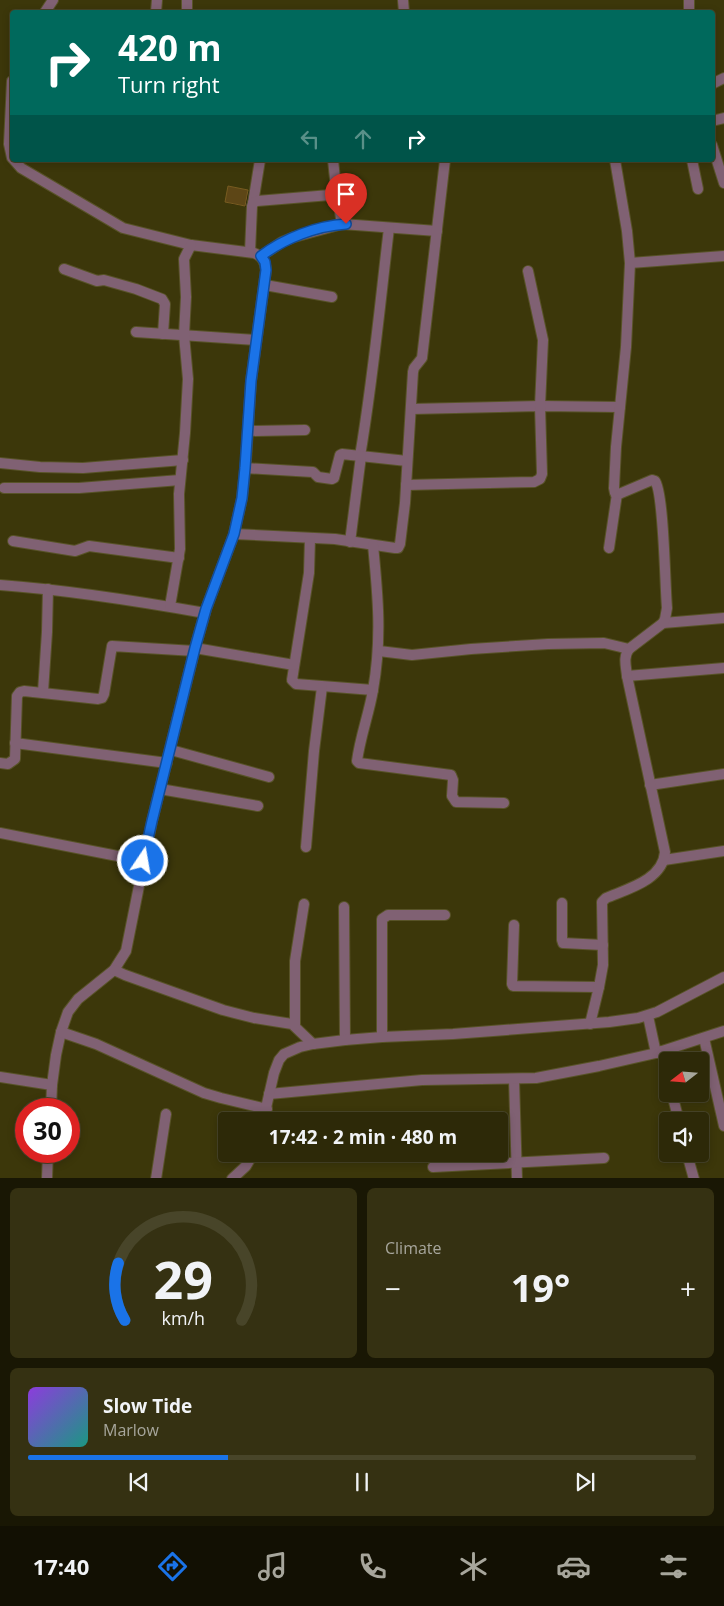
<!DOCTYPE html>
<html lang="en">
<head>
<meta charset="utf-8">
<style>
  :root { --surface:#2d2908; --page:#353112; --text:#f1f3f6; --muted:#a7a69c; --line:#484529; --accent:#1a73e8 }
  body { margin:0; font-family:"Open Sans",sans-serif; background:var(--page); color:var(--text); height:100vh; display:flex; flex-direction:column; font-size:19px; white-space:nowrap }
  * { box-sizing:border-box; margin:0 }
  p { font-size:16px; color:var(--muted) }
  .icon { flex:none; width:28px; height:28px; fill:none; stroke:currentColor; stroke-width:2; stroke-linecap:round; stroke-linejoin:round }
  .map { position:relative; height:1178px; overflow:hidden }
  .panel { display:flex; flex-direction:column; gap:10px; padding:10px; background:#191704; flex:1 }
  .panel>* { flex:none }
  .hud { position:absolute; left:10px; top:10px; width:705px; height:152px; border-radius:5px; box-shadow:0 2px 8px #0003,0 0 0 1px var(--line); background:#00695c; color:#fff; overflow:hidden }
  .needle { width:32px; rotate:253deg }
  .controls { position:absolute; left:659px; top:1052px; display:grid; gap:10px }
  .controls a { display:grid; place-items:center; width:50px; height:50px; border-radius:5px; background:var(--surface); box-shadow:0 2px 8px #0003,0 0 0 1px var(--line); font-size:25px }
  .speed { position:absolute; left:15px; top:1098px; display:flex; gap:10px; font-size:25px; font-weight:700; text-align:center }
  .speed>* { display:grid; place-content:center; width:65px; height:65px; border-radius:50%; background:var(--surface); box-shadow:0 2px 8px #0003,0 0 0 1px var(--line); line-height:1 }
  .speed .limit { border:8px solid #d22; background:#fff; color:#111 }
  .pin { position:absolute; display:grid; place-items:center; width:42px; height:42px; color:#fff; margin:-51px -21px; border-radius:50% 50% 50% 0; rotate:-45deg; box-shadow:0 0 5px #0007 }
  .pin .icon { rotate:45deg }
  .me { position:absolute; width:55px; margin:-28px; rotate:12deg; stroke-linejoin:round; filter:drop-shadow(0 0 4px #0008) }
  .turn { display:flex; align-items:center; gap:18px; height:105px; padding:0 25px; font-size:22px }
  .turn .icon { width:65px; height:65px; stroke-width:2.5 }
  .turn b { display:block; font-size:35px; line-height:42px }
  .lanes { display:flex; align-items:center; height:48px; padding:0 25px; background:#0003; justify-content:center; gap:25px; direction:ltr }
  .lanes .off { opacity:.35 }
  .big { font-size:38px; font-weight:700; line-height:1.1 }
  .panel .tile { flex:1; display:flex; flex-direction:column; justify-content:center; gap:8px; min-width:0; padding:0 18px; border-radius:8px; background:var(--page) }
  .panel .dial { align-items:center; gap:0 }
  .dial svg { height:130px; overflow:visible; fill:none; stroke:var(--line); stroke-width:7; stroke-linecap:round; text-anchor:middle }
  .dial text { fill:var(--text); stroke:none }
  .song { display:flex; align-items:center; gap:15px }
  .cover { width:60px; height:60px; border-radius:8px; background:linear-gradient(135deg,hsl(270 70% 55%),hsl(170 70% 35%)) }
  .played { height:5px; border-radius:2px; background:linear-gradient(90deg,var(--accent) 30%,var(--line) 30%) }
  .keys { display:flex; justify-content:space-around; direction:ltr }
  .heat { display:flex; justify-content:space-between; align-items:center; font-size:28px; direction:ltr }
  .panel .tiles { flex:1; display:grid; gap:10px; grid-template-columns:1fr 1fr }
  .tile:last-child { grid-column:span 2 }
  .trip { position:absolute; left:218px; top:1112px; width:290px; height:50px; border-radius:5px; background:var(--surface); box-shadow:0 2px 8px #0003,0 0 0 1px var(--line); font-weight:700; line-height:50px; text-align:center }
  .menu { display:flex; height:80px; justify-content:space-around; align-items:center; background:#121003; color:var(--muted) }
  .menu .icon { width:35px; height:35px }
  .menu .on { color:var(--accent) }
  .menu b { font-size:22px; color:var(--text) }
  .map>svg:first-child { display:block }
  .shadow { fill:#0007 }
  .building { fill:#5d4616; stroke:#775b20 }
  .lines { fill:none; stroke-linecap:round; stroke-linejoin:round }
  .minor-casing { stroke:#585328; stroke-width:12 }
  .minor { stroke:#806173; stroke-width:10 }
  .route-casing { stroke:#114b97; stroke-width:12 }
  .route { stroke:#1a73e8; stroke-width:9 }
</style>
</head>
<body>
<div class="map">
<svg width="724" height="1179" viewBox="0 0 724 1179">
  <rect width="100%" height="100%" fill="#3c370a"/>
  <path class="shadow" d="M248,191L252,194L250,207L231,204L226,201Z"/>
  <path class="building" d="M228,186L248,190L245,206L225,202Z"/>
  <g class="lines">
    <defs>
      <g id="minor">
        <path d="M403,0L404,12"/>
        <path d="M689,0V12"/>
        <path d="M45,12L53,0"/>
        <path d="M156,12L157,0"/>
        <path d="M187,12V0"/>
        <path d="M12,81L9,144L12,158"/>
        <path d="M712,84L724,78"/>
        <path d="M712,121L724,118"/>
        <path d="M712,145L724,183"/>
        <path d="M14,160L21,168L123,228L191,245L254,253C262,256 265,261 266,270L251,381L246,460L242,498L234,534L206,609L195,648L152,821L126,951L114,970L78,999L68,1012L61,1032L56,1055L52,1085L51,1109"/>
        <path d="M692,160L698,189"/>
        <path d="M336,188L342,224"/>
        <path d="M253,203L260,160"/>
        <path d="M250,252L252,206L253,203L257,201L330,195L335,192L336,188L333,160"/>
        <path d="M261,256L282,242L294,237L342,224L437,231"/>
        <path d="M630,263L724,256"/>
        <path d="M64,269L97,281L104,280L136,289L162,299L165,304L163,334"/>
        <path d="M265,285L332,297"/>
        <path d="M136,332L256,340"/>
        <path d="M411,409L540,406L620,407"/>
        <path d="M248,431L305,430"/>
        <path d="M360,456C373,380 380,304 389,228"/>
        <path d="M0,463L40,467L83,468L183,460"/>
        <path d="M245,468L313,472L318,477L332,479L334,478L340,455L342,454L407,461"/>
        <path d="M406,485L534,482L540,479L542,474L540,406L543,340L528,271"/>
        <path d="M4,488H79L180,480"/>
        <path d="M234,534L335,539L395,548H398L400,544L405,503L413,372L414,368L422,358L445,160"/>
        <path d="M310,538L309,573L292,680L296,684L373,690"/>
        <path d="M13,541L75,551L89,546L179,558"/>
        <path d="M350,542L361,456"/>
        <path d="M373,545C378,596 382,639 373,690C369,714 360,737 357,761L359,763L451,775L453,780L452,796L456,802L504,803"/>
        <path d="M609,548L617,494"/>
        <path d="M0,585C69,590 137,601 205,613"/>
        <path d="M170,606L180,549L179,494L185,433L188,379L184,335L186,297L184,259L191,245"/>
        <path d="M663,623L724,618"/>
        <path d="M195,648L294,665"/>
        <path d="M379,651L412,655L471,649L548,644L604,643L629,649"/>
        <path d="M627,676L724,668"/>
        <path d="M43,692L47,632L48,589"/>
        <path d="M15,743L167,763"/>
        <path d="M171,750L269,777"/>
        <path d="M0,763L8,764L15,759L17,696L20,692L24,691L98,699L102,698L104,694L112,646L195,651"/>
        <path d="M650,785L724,774"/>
        <path d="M160,789L258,806"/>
        <path d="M0,833L143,861"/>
        <path d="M306,847L314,751L322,687"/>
        <path d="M664,860L724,851"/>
        <path d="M562,903V940L563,943L603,945"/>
        <path d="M344,907L345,1040"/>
        <path d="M514,925L512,984L513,986L599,987"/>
        <path d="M114,970L125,975L223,1010L254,1018L292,1024L313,1044"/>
        <path d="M648,1016L656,1053"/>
        <path d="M590,1024L599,987L603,965L602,902L606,898C627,889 663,880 665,852L627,676C626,666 623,657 629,649L663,623L665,619L667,608C665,587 664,493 655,481L652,480L619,494L615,493L614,488L616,447L626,347L630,263L627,231L615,160"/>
        <path d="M295,1026V961L304,904"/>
        <path d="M61,1032L96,1044L204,1093L221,1098L267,1109"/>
        <path d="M382,1037V919L388,915H445"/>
        <path d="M704,1038L724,1126"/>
        <path d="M662,1051L668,1074"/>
        <path d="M0,1077L52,1085"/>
        <path d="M514,1079L517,1179"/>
        <path d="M269,1094L422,1080L536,1078L599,1066L656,1053L724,1031"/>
        <path d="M672,1094L679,1121"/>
        <path d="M263,1121L274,1073L279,1060L284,1054L300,1047L313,1044L345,1040L382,1037L453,1034L609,1022L638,1018L657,1012L724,977"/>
        <path d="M687,1154L694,1179"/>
        <path d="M433,1167L604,1158"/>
        <path d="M47,1179L48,1151"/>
        <path d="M156,1179L166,1114"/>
        <path d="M232,1179L246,1166L253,1154"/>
      </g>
    </defs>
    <use href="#minor" class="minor-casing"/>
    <use href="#minor" class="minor"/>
  </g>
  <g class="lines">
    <defs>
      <path id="route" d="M143,861L152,821L195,648L206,609L234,534L242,498L245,468L251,381L266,270L265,262L261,256C285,238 316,226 346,224"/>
    </defs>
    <use href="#route" class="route-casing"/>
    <use href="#route" class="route"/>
  </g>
</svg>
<div class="controls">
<a><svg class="needle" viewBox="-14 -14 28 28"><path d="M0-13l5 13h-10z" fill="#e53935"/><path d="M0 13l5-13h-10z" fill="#a7a69c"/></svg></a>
<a><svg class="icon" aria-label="sound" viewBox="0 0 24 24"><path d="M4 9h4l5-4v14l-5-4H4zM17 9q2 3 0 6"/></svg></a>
</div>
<div class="speed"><div class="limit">30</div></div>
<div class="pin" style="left:346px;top:224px;background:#d93025"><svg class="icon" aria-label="arrive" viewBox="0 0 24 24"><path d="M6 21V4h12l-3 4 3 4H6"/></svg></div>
<svg class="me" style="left:143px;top:861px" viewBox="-20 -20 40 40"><circle r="17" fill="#1a73e8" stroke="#fff" stroke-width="3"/><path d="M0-11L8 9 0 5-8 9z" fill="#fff"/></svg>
<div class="trip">17:42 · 2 min · 480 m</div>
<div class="hud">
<div class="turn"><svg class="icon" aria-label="right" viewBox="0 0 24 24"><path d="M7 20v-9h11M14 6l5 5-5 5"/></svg><div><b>420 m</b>Turn right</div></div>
<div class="lanes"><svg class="icon off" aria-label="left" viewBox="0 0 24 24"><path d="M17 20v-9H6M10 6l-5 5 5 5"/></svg><svg class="icon off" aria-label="ahead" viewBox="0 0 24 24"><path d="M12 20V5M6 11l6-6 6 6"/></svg><svg class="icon" aria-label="right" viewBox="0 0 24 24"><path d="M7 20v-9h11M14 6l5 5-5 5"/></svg></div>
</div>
</div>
<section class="panel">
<div class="tiles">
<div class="tile dial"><svg viewBox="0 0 100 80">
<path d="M14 69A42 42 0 1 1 86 69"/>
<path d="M14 69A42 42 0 0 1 10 34" stroke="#1a73e8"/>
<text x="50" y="56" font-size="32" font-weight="700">29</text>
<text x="50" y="72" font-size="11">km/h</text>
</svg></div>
<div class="tile"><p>Climate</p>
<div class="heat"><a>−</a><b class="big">19°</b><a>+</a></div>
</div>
<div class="tile">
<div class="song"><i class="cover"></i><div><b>Slow Tide</b><p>Marlow</p></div></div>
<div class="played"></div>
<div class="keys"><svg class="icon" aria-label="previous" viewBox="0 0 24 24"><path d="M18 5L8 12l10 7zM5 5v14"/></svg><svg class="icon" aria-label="pause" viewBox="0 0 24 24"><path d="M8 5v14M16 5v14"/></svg><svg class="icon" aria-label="next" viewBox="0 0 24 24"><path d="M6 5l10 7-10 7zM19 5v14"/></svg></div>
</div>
</div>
</section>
<nav class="menu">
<b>17:40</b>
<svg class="icon on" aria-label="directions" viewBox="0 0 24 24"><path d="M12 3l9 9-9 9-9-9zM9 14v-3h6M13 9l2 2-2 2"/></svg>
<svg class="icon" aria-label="music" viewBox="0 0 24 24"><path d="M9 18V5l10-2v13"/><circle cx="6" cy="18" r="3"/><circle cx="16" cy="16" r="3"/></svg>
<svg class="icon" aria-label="phone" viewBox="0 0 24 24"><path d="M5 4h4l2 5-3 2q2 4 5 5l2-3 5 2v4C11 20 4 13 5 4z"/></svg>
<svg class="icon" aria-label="climate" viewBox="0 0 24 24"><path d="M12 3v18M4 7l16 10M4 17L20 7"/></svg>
<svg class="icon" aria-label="car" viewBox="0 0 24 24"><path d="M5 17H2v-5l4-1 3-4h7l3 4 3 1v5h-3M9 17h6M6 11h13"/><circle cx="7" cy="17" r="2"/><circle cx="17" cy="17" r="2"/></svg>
<svg class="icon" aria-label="filters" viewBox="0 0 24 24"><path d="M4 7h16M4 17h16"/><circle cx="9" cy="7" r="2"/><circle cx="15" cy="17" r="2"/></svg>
</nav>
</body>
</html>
